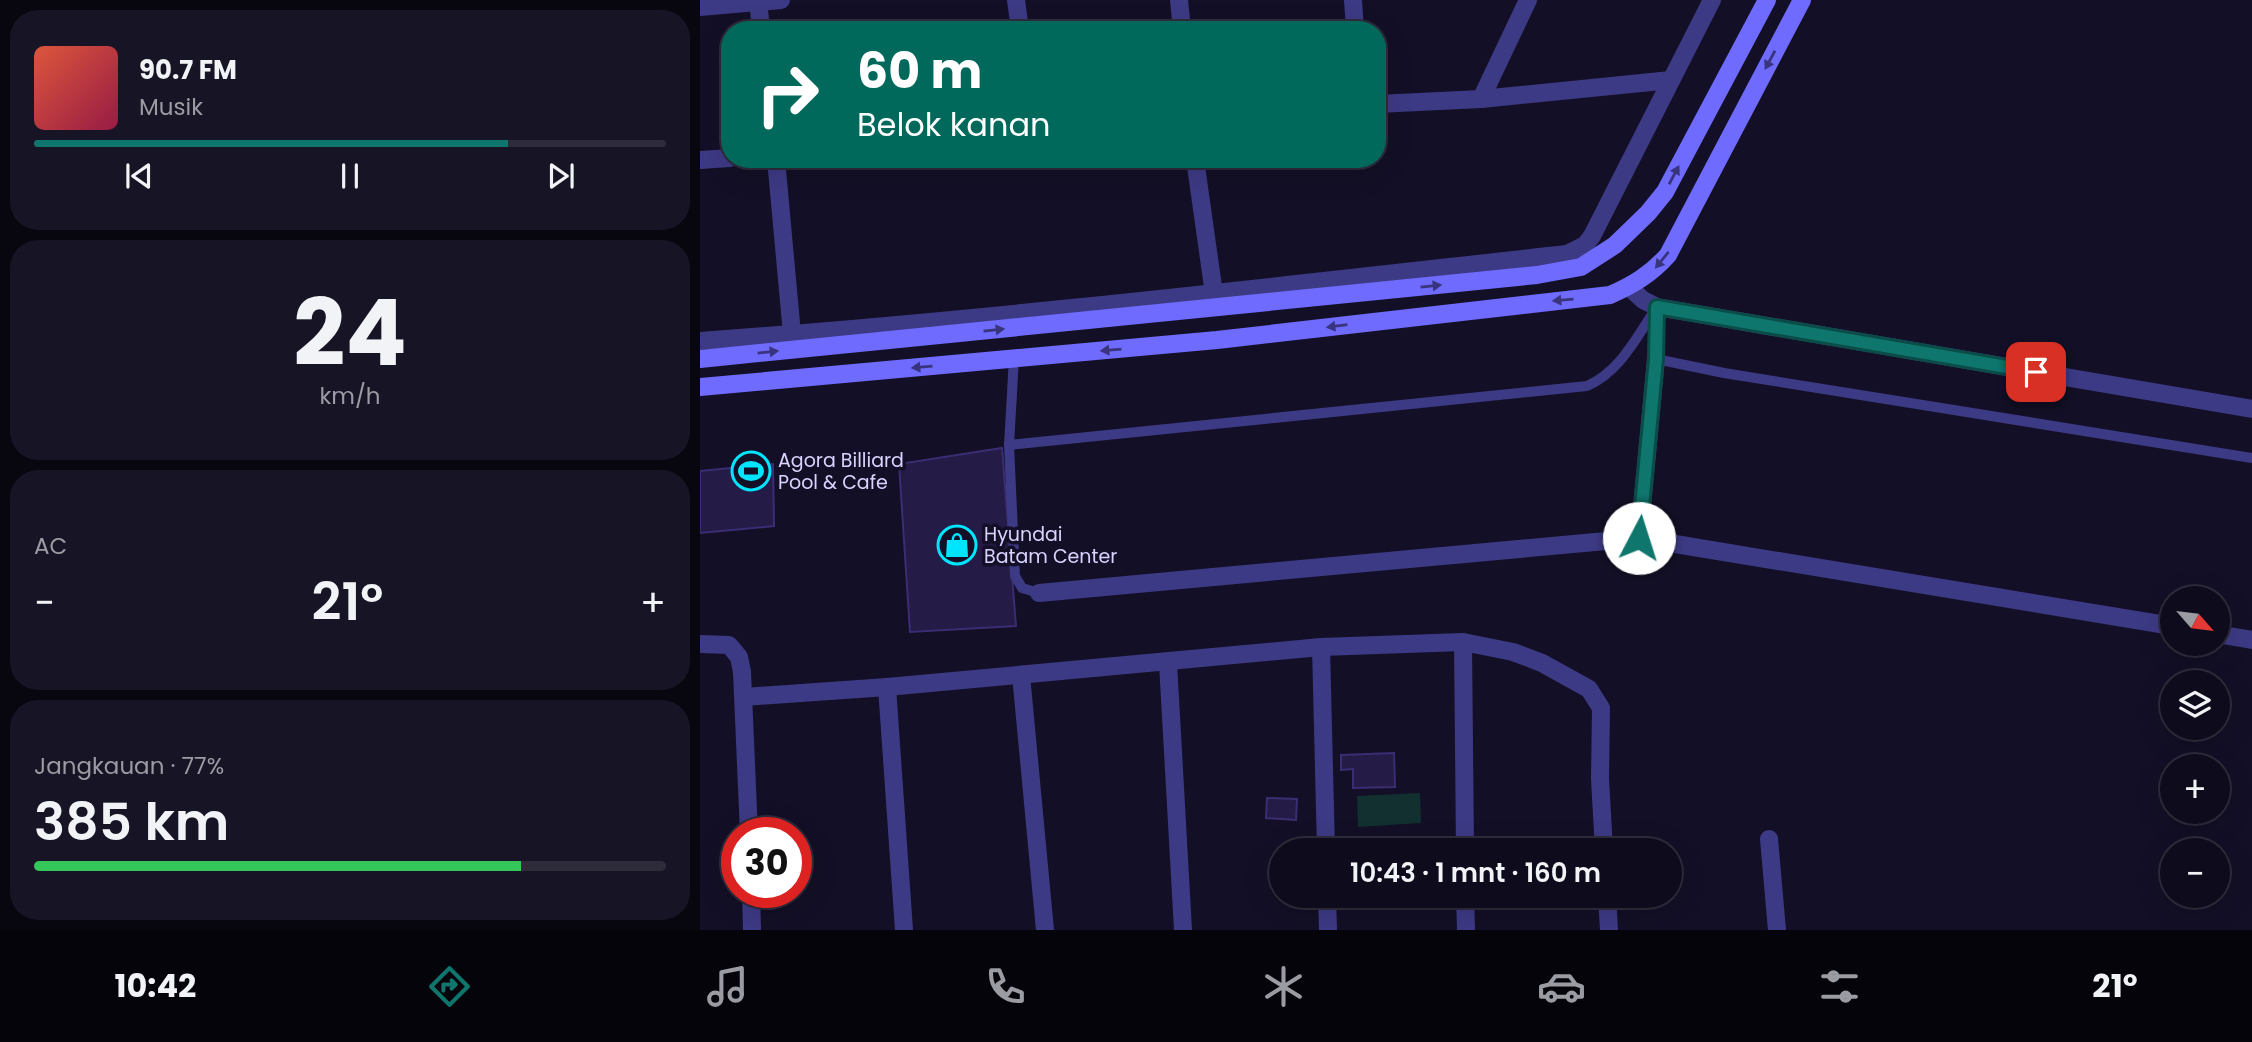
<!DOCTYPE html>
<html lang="id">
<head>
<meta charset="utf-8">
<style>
  :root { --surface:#0e0b1c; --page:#171425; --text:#f1f3f6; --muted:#9b9ba3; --line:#2e2b3b; --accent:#0f766e }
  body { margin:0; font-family:Poppins,sans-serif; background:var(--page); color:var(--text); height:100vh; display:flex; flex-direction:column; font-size:26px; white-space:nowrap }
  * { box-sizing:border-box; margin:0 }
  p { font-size:23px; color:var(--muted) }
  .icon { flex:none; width:38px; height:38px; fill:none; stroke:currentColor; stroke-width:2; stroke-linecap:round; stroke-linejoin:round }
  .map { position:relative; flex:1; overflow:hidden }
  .panel { display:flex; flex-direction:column; gap:10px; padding:10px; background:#08060f; width:700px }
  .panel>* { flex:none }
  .banner { position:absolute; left:21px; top:21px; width:665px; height:147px; border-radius:28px; box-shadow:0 7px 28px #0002,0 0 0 2px var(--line); background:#00695c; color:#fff; overflow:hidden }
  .needle { width:46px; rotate:118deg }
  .fabs { position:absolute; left:1460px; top:586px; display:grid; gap:14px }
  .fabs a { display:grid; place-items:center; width:70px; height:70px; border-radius:50%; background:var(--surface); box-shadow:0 7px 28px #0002,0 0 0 2px var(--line); font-size:35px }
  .speed { position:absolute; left:21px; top:817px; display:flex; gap:14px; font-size:35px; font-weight:700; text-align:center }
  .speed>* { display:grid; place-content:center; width:91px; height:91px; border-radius:50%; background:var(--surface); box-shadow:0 7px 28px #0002,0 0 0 2px var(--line); line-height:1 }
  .speed .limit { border:10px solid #d22; background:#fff; color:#111 }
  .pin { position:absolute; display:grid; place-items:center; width:60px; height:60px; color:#fff; margin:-30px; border-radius:14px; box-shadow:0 4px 10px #0006 }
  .me { position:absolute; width:77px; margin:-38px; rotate:5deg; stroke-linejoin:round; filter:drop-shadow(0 0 5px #0008) }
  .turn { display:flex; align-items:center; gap:24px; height:147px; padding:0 21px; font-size:32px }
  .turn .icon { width:91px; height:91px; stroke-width:2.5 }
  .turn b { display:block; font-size:49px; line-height:60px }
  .big { font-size:52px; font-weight:600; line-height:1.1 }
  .panel .widget { flex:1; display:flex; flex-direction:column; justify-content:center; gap:10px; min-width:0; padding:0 24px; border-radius:28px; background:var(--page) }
  .panel .dial { align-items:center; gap:0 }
  .dial b { font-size:91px; line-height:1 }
  .song { display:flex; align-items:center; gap:21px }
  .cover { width:84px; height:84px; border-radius:10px; background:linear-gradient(135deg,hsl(10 70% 55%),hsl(340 70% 35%)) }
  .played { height:7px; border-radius:4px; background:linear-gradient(90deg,var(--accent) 75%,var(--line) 75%) }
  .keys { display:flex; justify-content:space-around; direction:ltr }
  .heat { display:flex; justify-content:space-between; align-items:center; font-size:38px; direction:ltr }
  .charge { height:10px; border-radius:5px; background:linear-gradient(90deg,#34c759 77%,var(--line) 0) }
  .trip { position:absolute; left:569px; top:838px; width:413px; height:70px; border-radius:35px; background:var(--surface); box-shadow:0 7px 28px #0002,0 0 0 2px var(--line); font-weight:600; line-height:70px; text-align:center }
  .dock { display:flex; height:112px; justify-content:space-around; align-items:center; background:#06040b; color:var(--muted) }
  .dock .icon { width:49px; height:49px }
  .dock .current { color:var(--accent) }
  .dock b { font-size:32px; color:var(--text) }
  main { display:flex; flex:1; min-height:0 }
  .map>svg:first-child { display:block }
  .green { fill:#12302f }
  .building { fill:#241b47; stroke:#3b2d73; stroke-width:2 }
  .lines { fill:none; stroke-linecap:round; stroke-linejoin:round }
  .lane { stroke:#3d3a85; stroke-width:10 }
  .street { stroke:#3d3a85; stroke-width:18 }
  .secondary { stroke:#6f6bff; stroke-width:18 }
  .oneway { fill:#38347d }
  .route-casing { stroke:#0a4d48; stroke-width:18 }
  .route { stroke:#0f766e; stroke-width:12 }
  .labels { text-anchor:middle; stroke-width:7; stroke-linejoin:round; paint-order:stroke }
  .poi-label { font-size:19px; fill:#d9d4ff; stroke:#130f26; text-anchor:start }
</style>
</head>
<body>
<main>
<section class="panel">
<div class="widget">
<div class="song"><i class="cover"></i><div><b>90.7 FM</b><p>Musik</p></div></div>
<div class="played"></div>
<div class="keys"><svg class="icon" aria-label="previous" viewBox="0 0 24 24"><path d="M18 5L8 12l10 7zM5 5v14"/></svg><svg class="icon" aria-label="pause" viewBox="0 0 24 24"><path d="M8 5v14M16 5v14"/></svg><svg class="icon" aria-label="next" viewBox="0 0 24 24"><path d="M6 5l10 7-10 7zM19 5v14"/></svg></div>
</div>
<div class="widget dial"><b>24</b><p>km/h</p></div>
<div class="widget"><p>AC</p>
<div class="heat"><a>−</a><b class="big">21°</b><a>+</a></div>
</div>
<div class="widget"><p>Jangkauan · 77%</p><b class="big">385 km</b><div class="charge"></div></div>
</section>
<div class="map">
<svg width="1552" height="930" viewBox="0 0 1552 930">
  <rect width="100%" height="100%" fill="#130f26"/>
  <path class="green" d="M720,793L721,823L658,827L657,796Z"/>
  <g class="building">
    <path d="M302,448L316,626L210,632L199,464Z"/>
    <path d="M73,464L74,526L0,533V471Z"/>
    <path d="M694,753L695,787L653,788V769L641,770V755Z"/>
    <path d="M567,798L597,799L596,820L566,818Z"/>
  </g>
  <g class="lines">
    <g class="lane">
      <path d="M957,307L956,359L1024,373L1552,458"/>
      <path d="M314,358L309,445L315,576L322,588L339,593"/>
      <path d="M309,445L887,386C921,371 937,336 957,307"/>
    </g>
    <g class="street">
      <path d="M58,0L61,30"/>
      <path d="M316,0L320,30"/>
      <path d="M479,0L482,30"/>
      <path d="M653,0L655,30"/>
      <path d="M0,7L81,0"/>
      <path d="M781,99L828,0"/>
      <path d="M677,104L781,99L971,80"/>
      <path d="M76,159L92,334"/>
      <path d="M495,159L515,301"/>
      <path d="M0,160L30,158"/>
      <path d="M929,287L943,300L957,307L1552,409"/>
      <path d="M0,341C290,320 578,286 867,254L885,245L892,236L1012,0"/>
      <path d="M956,359L939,538L1472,626"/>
      <path d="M339,593L939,538"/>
      <path d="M1517,634L1552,640"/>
      <path d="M763,642L765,850"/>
      <path d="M0,644L29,645L39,657L42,672L49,833"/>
      <path d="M621,647L626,850"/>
      <path d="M468,663L483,930"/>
      <path d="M321,675L345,930"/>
      <path d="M187,687L204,930"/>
      <path d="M44,697L187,687L621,647L763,642L813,652L842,663L889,689L901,708L900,779L904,850"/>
      <path d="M1069,839L1077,930"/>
      <path d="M51,892L52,930"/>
      <path d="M627,896L628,930"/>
      <path d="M765,896L766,930"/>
      <path d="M907,896L909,930"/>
    </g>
    <g class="secondary">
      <path d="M0,359L837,275L881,267L915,245L948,213L965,192L1067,0"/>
      <path d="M0,387L517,340L910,295C933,285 951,274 968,255L1102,0"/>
    </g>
  </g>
  <defs><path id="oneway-solid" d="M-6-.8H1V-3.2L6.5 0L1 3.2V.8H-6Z" transform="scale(1.75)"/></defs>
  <g class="oneway">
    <use href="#oneway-solid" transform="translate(1070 60) rotate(118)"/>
    <use href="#oneway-solid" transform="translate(974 175) rotate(-62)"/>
    <use href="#oneway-solid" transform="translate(962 260) rotate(129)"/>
    <use href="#oneway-solid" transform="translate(731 286) rotate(-6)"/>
    <use href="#oneway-solid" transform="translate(863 300) rotate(175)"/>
    <use href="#oneway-solid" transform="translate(637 326) rotate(173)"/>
    <use href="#oneway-solid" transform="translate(294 330) rotate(-6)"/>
    <use href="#oneway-solid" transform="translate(411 350) rotate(175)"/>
    <use href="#oneway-solid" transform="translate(68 352) rotate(-6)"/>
    <use href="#oneway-solid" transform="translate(222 367) rotate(175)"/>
  </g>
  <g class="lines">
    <defs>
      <path id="route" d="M939,538L956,359L957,307L1336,372"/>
    </defs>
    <use href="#route" class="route-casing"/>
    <use href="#route" class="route"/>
  </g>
  <defs>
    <symbol id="stadium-ring" viewBox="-11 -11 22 22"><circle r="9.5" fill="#130f26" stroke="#00e5ff" stroke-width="1.5"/><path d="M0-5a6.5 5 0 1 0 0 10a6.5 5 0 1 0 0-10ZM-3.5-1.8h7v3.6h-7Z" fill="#00e5ff"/></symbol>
    <symbol id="shop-ring" viewBox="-11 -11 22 22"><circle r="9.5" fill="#130f26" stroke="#00e5ff" stroke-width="1.5"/><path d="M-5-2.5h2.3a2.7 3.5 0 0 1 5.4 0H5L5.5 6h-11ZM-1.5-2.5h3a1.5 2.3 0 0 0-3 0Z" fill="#00e5ff"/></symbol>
  </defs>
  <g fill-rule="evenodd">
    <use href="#stadium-ring" x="29" y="449" width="44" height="44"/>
    <use href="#shop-ring" x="235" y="523" width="44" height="44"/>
  </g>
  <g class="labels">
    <g class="poi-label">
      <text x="78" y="467">Agora Billiard<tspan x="78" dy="22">Pool &amp; Cafe</tspan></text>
      <text x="284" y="541">Hyundai<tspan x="284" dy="22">Batam Center</tspan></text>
    </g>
  </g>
</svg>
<div class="fabs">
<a><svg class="needle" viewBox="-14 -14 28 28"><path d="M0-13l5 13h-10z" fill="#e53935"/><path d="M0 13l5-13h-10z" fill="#9b9ba3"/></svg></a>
<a><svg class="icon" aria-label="layers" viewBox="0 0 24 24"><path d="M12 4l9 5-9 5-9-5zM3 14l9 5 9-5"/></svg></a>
<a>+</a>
<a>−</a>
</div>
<div class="speed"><div class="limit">30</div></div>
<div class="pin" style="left:1336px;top:372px;background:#d93025"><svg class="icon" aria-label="arrive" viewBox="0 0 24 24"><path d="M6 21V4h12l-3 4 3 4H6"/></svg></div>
<svg class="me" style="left:939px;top:538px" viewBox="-20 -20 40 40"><circle r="19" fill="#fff"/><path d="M0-13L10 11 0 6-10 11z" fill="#0f766e"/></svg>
<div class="trip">10:43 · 1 mnt · 160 m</div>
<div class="banner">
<div class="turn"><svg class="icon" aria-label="right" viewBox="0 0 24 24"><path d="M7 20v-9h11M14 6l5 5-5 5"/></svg><div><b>60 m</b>Belok kanan</div></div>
</div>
</div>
</main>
<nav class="dock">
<b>10:42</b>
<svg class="icon current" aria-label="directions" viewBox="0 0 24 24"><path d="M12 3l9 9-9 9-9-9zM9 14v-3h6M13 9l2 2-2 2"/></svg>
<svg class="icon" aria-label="music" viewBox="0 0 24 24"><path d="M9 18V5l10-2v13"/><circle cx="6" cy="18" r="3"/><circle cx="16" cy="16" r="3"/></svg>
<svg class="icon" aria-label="phone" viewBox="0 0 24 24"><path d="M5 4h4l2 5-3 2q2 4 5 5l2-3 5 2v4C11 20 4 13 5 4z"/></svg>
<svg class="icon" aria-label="climate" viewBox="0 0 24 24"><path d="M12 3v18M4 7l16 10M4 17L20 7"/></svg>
<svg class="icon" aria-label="car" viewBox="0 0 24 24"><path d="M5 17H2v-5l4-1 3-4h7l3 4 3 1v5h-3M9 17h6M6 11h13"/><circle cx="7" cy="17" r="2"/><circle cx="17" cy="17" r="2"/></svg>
<svg class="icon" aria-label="filters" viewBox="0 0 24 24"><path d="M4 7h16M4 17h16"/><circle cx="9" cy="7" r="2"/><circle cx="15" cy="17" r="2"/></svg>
<b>21°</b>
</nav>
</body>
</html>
